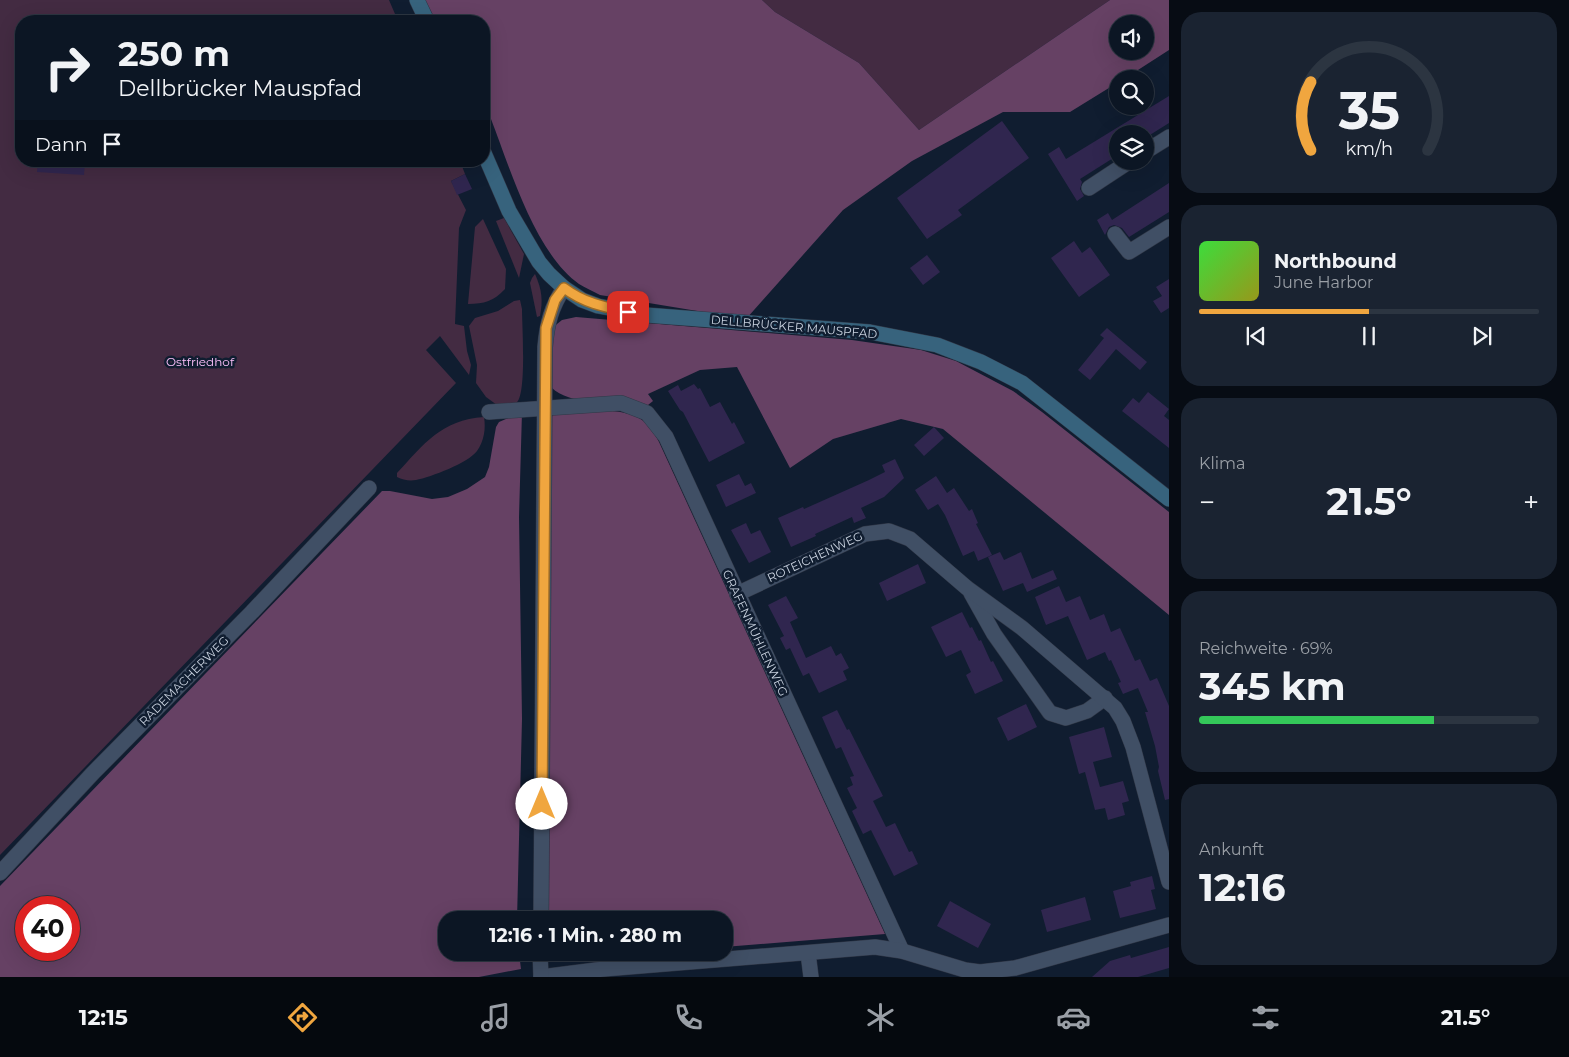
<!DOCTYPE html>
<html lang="de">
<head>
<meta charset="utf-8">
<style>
  :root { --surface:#0c1624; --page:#1a2331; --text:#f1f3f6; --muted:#9a9fa6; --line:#2c3541; --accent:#f0a63f }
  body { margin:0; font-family:Montserrat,sans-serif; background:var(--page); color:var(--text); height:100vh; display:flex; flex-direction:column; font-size:19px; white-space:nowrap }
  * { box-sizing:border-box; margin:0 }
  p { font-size:16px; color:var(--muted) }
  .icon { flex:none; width:28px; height:28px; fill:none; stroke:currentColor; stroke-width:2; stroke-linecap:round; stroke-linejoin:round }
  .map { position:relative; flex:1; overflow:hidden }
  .sheet { display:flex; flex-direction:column; gap:12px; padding:12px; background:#070c14; width:400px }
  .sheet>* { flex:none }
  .guide { position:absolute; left:15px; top:15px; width:475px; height:152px; border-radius:20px; box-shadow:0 5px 20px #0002,0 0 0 1px var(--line); background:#0c1624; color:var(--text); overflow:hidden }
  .tools { position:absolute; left:1109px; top:15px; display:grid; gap:10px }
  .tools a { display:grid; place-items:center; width:45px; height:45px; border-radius:50%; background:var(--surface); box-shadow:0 5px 20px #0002,0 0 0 1px var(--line); font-size:25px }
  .speed { position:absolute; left:15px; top:896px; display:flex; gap:10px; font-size:25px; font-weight:700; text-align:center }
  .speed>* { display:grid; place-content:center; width:65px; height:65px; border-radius:50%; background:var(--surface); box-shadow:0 5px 20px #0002,0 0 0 1px var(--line); line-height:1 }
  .speed .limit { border:8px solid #d22; background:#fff; color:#111 }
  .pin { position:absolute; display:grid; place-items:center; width:42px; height:42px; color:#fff; margin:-21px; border-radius:10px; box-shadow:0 2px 8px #0006 }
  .me { position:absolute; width:55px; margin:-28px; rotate:0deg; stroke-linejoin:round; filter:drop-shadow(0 0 4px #0008) }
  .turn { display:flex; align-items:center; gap:18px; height:105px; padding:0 20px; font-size:22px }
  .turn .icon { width:65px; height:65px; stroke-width:2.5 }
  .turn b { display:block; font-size:35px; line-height:42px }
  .then { display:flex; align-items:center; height:48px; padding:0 20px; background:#0003; gap:10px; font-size:19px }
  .big { font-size:38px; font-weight:700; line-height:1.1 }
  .sheet .tile { flex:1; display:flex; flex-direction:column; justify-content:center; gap:8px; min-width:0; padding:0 18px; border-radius:20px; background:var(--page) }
  .sheet .dial { align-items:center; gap:0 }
  .dial svg { height:130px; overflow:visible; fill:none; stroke:var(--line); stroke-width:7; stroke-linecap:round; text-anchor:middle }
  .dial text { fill:var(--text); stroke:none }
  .song { display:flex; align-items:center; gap:15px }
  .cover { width:60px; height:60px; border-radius:8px; background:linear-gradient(135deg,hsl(120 70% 55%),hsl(60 70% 35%)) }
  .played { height:5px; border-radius:2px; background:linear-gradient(90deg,var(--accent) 50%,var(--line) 50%) }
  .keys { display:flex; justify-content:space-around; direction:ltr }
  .heat { display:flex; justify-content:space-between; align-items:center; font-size:28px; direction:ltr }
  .charge { height:8px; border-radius:4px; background:linear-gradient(90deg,#34c759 69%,var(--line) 0) }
  .trip { position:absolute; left:438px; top:911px; width:295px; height:50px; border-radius:20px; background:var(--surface); box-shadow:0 5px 20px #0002,0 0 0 1px var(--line); font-weight:700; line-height:50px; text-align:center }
  .dock { display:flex; height:80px; justify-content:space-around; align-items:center; background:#05090e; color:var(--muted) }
  .dock .icon { width:35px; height:35px }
  .dock .active { color:var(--accent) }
  .dock b { font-size:22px; color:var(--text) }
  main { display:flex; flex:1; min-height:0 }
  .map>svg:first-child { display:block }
  .green { fill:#432b42 }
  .forest { fill:#664164; fill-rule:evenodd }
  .building { fill:#30264f }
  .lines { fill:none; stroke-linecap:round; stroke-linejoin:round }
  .minor-casing { stroke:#313847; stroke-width:16 }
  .tertiary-casing { stroke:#313847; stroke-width:16 }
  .secondary-casing { stroke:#313847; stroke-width:16 }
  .minor { stroke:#404f65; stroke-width:15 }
  .tertiary { stroke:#404f65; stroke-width:15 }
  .secondary { stroke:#37637d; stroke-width:15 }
  .route-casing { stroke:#9c6c29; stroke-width:12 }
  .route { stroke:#f0a63f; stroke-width:9 }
  .labels { text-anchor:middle; stroke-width:5; stroke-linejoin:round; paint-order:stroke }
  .street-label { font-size:12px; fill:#c9d2df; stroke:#101d30 }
  .park-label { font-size:12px; fill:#fdc0fb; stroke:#101d30 }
</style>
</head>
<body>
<main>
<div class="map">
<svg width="1169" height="977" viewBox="0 0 1169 977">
  <rect width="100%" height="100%" fill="#101d30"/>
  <g class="green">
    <path d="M0,0H389L398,21H21V161H460L465,174L451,181L466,210L459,228L455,324L464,326L467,351L471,365L469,375L440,336L426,350L456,383L0,855Z"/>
    <path d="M762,0H1110L919,130L859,63L775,12Z"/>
    <path d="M504,218L524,254L519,278L496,221Z"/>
    <path d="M483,219L506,269L505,289C494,301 484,304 468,304L475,227Z"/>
    <path d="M535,274C542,290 543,300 540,316L537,317L530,283L532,278Z"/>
    <path d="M520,300L522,309C522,324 527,397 516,403C511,405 502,404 497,405L486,397L476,383L477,365L469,326L475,318L498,311L514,301Z"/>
    <path d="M484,417C486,429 484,441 477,451C468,463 431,477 416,480C409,481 403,480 397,477V473C424,444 441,420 484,417Z"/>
  </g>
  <g class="forest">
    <path d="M425,0H762L775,12L859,63L919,130L1110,0H1169V50L1124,79H1118L1117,83L1070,112H1003L912,161L843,210L746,319L600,295C593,291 585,288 579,284C535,253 510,168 491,119L484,108V21H436ZM1118,24H1145V51H1118Z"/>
    <path d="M576,317L852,340L921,350L956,361L1013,391L1042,412L1169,512V615L943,429L901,419L833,439L790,468L737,367L700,370L648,394L653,401L643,409C620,406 567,404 552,388V328L562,320Z"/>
    <path d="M586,409C606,411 633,409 648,425C652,430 656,436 659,442L885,934L724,947V920H549L551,418L554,413Z"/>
    <path d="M522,412L519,517L522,719L517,920H446V952L519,953L521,969L479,977H0V886L382,491H390L432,499L448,497L467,489L485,477L489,467L496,427L499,422ZM26,908H69V950H26Z"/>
    <path d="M551,952H656V953L554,961Z"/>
  </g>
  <g class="building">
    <path d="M1169,96V123L1145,138V134H1118V155L1080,179L1082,182L1080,189L1084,196L1077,201L1048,154L1059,147L1066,159Z"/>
    <path d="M1002,121L1029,158L958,210L962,215L927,239L897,198Z"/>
    <path d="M38,161H85L84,175L37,172Z"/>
    <path d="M465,174L472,189L457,195L451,181Z"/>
    <path d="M1169,183V212L1129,237L1122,228L1114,225L1109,227L1105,235L1097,220L1108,213L1112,220Z"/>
    <path d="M1074,241L1082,253L1090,247L1110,275L1079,297L1051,258Z"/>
    <path d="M927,255L940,272L923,285L910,268Z"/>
    <path d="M1169,279V308L1161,313L1153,301L1162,296L1156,287Z"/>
    <path d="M1107,328L1147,362L1140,370L1116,349L1090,380L1078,370L1104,338L1100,335Z"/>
    <path d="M694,384L698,389L700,388L710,407L720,402L732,424L734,422L745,443L709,462L683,412L680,410L668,391L678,385L681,391Z"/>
    <path d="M1148,392L1169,409L1164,416L1169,420V448L1122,411L1133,398L1139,403Z"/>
    <path d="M934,427L944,438L924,456L914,445Z"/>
    <path d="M895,459L904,478L884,497L861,508L866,518L854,523L852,517L815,534L816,536L791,547L778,518L803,507L804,509L869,480L885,472L882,465Z"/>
    <path d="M739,474L745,486L751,483L756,493L726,507L716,485Z"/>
    <path d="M936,476L947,493L954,488L969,511L972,509L978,523L976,524L992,555L978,561L974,551L963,556L945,515L938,504L928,510L915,490Z"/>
    <path d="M746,523L751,534L760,530L771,552L749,563L731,530Z"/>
    <path d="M1000,552L1004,560L1021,552L1032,579L1053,570L1057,579L1027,592L1023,583L1003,591L988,557Z"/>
    <path d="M918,564L926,583L887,601L879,583Z"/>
    <path d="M1059,586L1066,602L1080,596L1090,620L1104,614L1111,632L1120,628L1135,661L1140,659L1150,681L1157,678L1169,706V799L1165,800L1158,771L1159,767L1155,746L1145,712H1148L1138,688L1123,694L1118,683L1121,682L1111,660L1109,661L1105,652L1087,660L1068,616L1046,625L1035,597Z"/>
    <path d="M786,596L798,618L790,622L806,658L831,646L836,656L841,653L849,668L843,671L847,680L819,693L809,673L803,676L790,648L786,650L780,638L784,636L768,605Z"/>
    <path d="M962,612L970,628L972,627L979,641L981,640L991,662L993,661L1003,681L975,694L966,675L971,672L961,650L946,657L931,627Z"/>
    <path d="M1026,704L1037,727L1008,741L997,718Z"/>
    <path d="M837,710L847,730L849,729L883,796L873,801L886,827L895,823L909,852L912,851L918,864L894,876L871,830L863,834L852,811L857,808L847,788L853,785L850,777L854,776L841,747L836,749L822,717Z"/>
    <path d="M1104,727L1112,757L1093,762L1100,787L1123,781L1129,801L1122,803L1125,815L1108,820L1105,808L1095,810L1085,772L1079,774L1069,737Z"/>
    <path d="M1152,876L1155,889L1151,890L1156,909L1120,918L1113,891L1131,886L1130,882Z"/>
    <path d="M1085,897L1091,920L1047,932L1041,910Z"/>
    <path d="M950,901L991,924L978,948L937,926Z"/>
    <path d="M1169,947V968L1138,977H1092L1110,961L1130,955L1131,958Z"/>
  </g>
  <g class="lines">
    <defs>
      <g id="minor">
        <path d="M1145,152L1169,137"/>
        <path d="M1089,188L1130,161"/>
        <path d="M1115,234L1129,252L1169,227"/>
        <path d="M489,412L621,403L647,413L666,437L902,951"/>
        <path d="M971,593L994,634L1050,713L1066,718L1087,711L1105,698"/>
        <path d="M737,594L865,534L889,531L910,539L967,588L1022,628L1115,708L1123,721L1133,747L1169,882"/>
        <path d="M0,873L93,773L252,612L369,488"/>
        <path d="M808,953L811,977"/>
        <path d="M541,977L604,969L875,947L902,951L965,970L980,972L1015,968L1169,925"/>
      </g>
      <g id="tertiary">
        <path d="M541,920L545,347C547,324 551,307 564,288"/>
        <path d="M540,952L541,977"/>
      </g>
      <g id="secondary">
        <path d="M417,0L427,21"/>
        <path d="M484,153L509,211L539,262L549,274L564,288L582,300L598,306L646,315L870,332L937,345L981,362L1022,383L1169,499"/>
      </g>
    </defs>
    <use href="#minor" class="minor-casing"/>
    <use href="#tertiary" class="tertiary-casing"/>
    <use href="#secondary" class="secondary-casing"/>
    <use href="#minor" class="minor"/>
    <use href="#tertiary" class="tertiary"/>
    <use href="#secondary" class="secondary"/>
  </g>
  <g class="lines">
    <defs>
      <path id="route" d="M542,804L546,328L555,300L564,288C584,303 604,307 628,312"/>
    </defs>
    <use href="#route" class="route-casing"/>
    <use href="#route" class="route"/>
  </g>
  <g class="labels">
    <g class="street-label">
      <text transform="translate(794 327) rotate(5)" y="4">DELLBRÜCKER MAUSPFAD</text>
      <text transform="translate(815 557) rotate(-25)" y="4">ROTEICHENWEG</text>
      <text transform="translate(755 633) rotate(65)" y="4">GRAFENMÜHLENWEG</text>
      <text transform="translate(184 681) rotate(-45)" y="4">RADEMACHERWEG</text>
    </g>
    <g class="park-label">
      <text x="200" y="366">Ostfriedhof</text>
    </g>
  </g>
</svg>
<div class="tools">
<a><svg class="icon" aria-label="sound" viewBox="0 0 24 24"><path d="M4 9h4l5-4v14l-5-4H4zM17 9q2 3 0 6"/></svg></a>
<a><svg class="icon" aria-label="search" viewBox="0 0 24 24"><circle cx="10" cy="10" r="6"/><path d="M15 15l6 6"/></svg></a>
<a><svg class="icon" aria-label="layers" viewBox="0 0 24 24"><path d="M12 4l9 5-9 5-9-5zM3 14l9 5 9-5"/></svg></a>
</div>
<div class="speed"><div class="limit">40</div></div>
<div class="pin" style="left:628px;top:312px;background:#d93025"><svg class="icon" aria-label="arrive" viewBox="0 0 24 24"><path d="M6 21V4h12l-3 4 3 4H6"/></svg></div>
<svg class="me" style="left:542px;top:804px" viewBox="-20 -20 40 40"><circle r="19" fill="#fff"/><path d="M0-13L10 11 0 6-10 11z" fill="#f0a63f"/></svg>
<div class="trip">12:16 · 1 Min. · 280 m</div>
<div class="guide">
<div class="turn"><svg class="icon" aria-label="right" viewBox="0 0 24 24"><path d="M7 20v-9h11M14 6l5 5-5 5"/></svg><div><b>250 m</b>Dellbrücker Mauspfad</div></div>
<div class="then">Dann<svg class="icon" aria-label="arrive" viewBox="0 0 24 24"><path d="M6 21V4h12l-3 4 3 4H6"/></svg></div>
</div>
</div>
<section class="sheet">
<div class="tile dial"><svg viewBox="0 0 100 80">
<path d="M14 69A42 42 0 1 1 86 69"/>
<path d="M14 69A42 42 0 0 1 14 27" stroke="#f0a63f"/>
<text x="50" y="56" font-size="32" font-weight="700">35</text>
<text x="50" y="72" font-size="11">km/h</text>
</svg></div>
<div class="tile">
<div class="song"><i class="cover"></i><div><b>Northbound</b><p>June Harbor</p></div></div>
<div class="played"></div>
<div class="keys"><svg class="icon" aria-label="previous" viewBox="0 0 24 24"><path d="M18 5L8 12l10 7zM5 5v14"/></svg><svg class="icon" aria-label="pause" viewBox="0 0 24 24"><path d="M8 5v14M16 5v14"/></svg><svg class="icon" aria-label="next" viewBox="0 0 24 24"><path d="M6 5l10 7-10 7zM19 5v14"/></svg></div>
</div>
<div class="tile"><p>Klima</p>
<div class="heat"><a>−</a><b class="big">21.5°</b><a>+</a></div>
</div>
<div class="tile"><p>Reichweite · 69%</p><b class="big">345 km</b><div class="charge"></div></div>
<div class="tile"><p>Ankunft</p><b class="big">12:16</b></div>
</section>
</main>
<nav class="dock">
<b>12:15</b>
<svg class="icon active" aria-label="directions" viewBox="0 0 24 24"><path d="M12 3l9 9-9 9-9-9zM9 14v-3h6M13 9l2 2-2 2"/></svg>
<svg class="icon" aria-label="music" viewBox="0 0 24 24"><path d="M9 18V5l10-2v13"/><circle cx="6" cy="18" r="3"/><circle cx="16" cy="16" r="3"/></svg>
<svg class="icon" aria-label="phone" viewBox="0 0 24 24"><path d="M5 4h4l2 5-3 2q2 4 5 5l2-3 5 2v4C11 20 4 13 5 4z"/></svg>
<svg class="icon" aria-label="climate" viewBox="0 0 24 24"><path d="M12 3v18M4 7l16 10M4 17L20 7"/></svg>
<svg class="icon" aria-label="car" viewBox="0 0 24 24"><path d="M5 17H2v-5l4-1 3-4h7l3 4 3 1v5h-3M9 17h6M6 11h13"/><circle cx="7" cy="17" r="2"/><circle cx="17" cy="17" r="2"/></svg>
<svg class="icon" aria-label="filters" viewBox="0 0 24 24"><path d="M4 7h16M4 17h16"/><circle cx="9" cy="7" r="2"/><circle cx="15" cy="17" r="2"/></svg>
<b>21.5°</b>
</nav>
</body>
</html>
